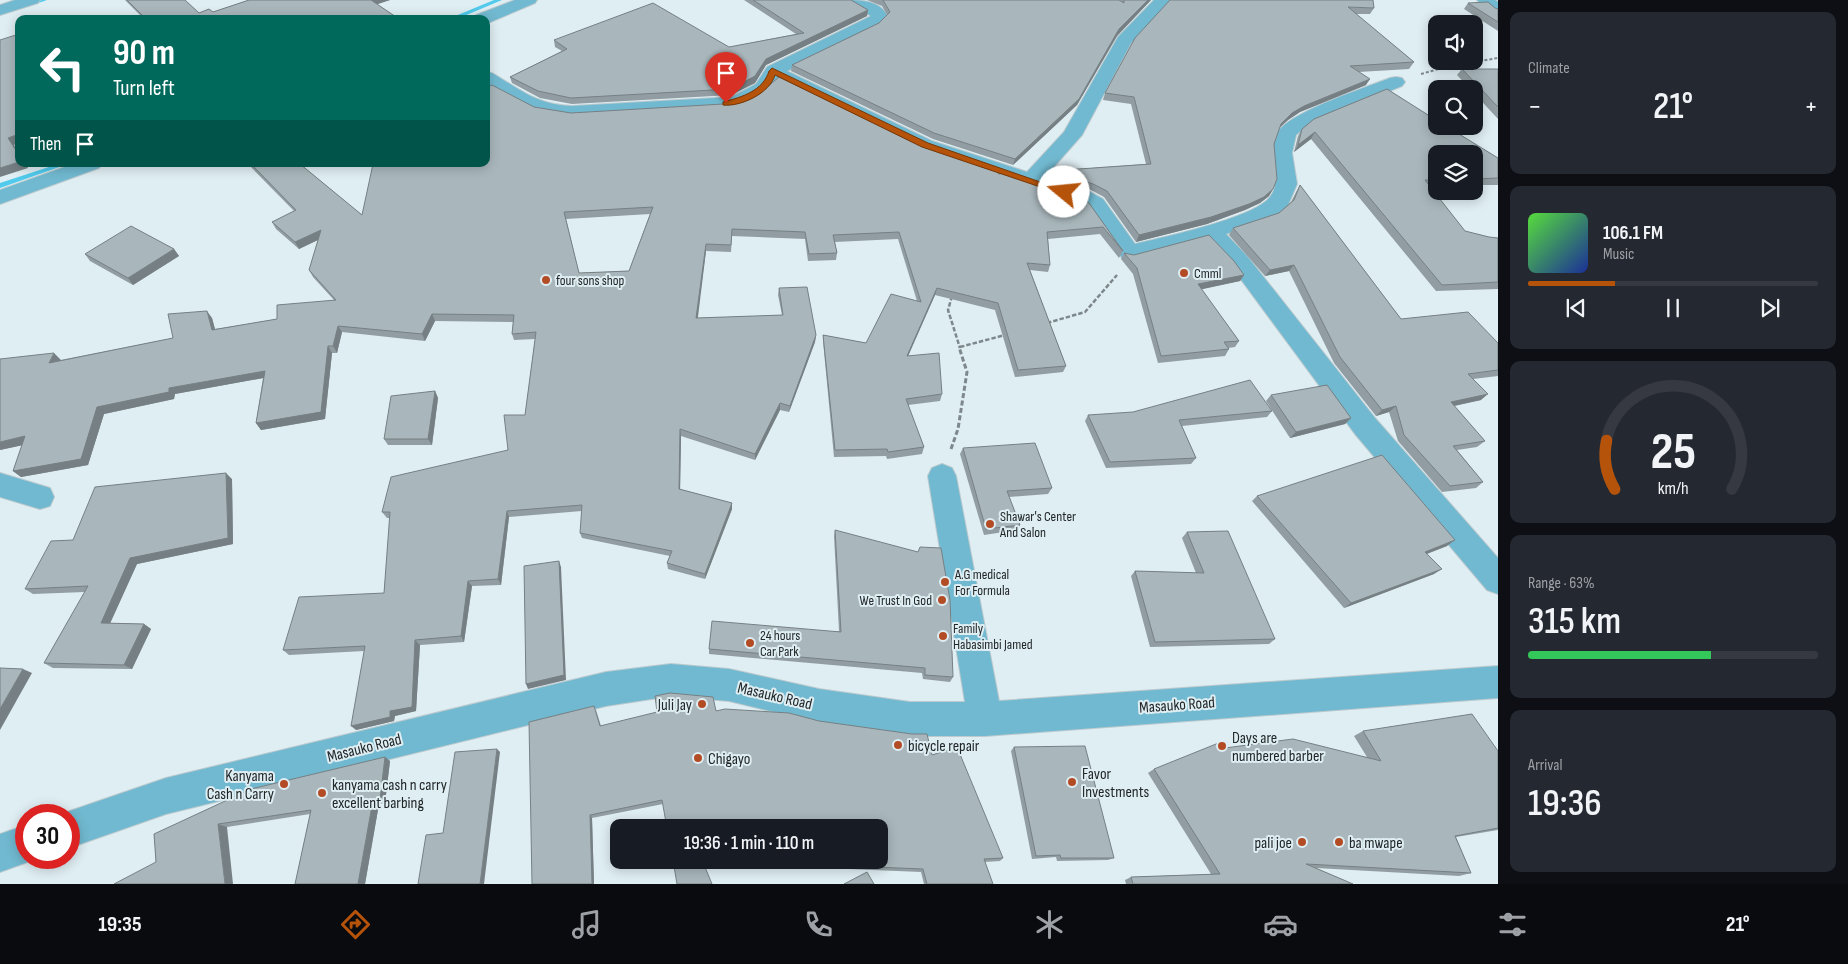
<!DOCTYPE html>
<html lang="en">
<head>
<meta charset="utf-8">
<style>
  :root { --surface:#171b24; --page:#242831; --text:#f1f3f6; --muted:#9ea1a6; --line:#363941; --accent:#b45309 }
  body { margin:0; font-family:"Sofia Sans Condensed",sans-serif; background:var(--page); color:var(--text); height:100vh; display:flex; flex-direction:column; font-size:19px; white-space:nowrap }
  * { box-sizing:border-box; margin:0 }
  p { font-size:16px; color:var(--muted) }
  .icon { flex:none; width:28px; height:28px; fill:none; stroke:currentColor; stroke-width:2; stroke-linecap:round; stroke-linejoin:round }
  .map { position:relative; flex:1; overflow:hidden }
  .side { display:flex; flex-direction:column; gap:12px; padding:12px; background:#0d0f14; width:350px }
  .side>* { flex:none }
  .guide { position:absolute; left:15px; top:15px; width:475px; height:152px; border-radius:10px; box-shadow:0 2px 12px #0003; background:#00695c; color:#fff; overflow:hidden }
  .controls { position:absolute; left:1428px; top:15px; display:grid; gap:10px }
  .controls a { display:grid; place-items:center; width:55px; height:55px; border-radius:10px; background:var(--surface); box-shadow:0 2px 12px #0003; font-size:25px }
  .speed { position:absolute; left:15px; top:804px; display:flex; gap:10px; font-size:25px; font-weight:700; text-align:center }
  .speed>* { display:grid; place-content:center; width:65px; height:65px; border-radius:50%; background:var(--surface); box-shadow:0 2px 12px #0003; line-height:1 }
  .speed .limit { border:8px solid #d22; background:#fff; color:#111 }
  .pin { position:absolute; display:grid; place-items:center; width:42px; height:42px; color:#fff; margin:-51px -21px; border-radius:50% 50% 50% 0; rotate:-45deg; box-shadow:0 0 5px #0007 }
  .pin .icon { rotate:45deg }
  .me { position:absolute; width:55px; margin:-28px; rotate:287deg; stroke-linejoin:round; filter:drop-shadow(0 0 4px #0008) }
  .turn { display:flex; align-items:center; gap:18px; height:105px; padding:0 15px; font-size:22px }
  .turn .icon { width:65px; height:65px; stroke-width:2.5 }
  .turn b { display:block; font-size:35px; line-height:42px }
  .then { display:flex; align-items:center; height:48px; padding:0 15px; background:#0003; gap:10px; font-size:19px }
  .big { font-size:38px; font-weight:600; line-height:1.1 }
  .side .card { flex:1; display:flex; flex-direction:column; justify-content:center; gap:8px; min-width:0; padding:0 18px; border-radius:10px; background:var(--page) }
  .side .dial { align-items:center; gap:0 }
  .dial svg { height:130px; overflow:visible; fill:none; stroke:var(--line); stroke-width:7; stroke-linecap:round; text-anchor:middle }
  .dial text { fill:var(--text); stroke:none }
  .song { display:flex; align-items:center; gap:15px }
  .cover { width:60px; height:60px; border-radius:8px; background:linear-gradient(135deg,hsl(110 70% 55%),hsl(230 70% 35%)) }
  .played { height:5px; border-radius:2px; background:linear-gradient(90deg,var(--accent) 30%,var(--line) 30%) }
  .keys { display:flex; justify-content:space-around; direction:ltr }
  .heat { display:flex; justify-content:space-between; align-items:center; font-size:28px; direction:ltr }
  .charge { height:8px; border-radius:4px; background:linear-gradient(90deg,#34c759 63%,var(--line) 0) }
  .trip { position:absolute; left:610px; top:819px; width:278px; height:50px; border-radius:10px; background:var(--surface); box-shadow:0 2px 12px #0003; font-weight:600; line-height:50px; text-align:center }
  .tabs { display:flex; height:80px; justify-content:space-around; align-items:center; background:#090b0e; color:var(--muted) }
  .tabs .icon { width:35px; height:35px }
  .tabs .selected { color:var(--accent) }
  .tabs b { font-size:22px; color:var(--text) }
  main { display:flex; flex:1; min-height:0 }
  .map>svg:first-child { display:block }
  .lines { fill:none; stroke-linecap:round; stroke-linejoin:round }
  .stream { fill:#51caec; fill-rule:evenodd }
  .street-casing { stroke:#bdcace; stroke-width:2 }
  .path-far2 { stroke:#7e888c; stroke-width:2; stroke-dasharray:3 2; stroke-linecap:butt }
  .path-far1 { stroke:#7e888c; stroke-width:2.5; stroke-dasharray:4.5 2; stroke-linecap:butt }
  .path { stroke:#7e888c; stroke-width:3; stroke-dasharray:5 2.5; stroke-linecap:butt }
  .street { fill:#71b9d0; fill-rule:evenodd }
  .wall { fill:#919da2; fill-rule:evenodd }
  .shaded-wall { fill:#768084 }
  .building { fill:#a9b7bc; stroke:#768084; fill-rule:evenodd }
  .route { fill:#b45309; stroke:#753606 }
  .poi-dot { fill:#b34c25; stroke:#dfeef3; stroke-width:2 }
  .labels { text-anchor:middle; stroke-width:4; stroke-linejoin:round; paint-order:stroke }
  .poi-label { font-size:14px; fill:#212628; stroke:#dfeef3; text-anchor:start }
  .near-street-label { font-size:16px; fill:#212628; stroke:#dfeef3 }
  .near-poi-label { font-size:16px; fill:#212628; stroke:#dfeef3; text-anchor:start }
</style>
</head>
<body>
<main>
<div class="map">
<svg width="1498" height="884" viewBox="0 0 1498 884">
  <rect width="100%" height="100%" fill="#dfeef3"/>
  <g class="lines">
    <g class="stream">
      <path d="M38,0H47L27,7L24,5Z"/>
      <path d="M494,0H502L457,19H448Z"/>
      <path d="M58,164H68L0,188V183Z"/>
    </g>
    <defs>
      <g id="street">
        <path d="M15,0H40L38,3L0,15V5Z"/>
        <path d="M515,0H537L535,3L488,23H486V19H474L476,15Z"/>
        <path d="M847,0C862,0 881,1 888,17L877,28L787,71L932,141L1027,172L1064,132L1118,37L1154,0H1171L1131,43L1082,135L1044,178L1090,192L1103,199L1135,244C1164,237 1254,218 1270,197C1281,183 1272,169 1272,154C1272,147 1276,134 1280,129C1299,109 1362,89 1390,78L1396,77L1402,78L1405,82L1402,86L1309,124L1296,135L1292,153L1297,184L1288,205L1274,218L1226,234L1247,256L1375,418L1498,558V594L1487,590L1355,434L1231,266L1206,240L1130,260L1122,258L1087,209L1074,202L918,149L778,81C764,102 738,107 714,111L572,118C534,116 518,105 486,85V72L492,73C521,90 537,105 572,106L732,97L756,84L767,67L871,16L849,3Z"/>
        <path d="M1477,0H1495L1498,2V15L1492,13Z"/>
        <path d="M73,164H102L99,168L0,204V190Z"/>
        <path d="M942,464L952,468L956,476L999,701L1498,666V698L985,736H910L819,723L729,701L671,696L606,706L166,814L69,848V815H58L166,778L606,672L671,664L729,669L819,689L910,702H965L928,476L932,468Z"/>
        <path d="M0,473L50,488L54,497L50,506L40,509L0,497Z"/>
        <path d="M26,825V858H39L0,872V834Z"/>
      </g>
    </defs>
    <use href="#street" class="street-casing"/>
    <path class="path-far2" d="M1421,74L1449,66L1498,58"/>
    <g class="path-far1">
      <path d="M952,296L948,310L960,348"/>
      <path d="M1047,323L1085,312L1117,275"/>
      <path d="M960,347L1005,335"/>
    </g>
    <path class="path" d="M951,449L958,429L967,372L959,347"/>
    <use href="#street" class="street"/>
  </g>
  <g class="wall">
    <path d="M125,0H185L199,13L209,9L213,12L249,0H390L377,4L399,19H129L140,15Z"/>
    <path d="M744,0H851L868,10L867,16L766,65L755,83L731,95L572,104L540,98L512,83L510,77L562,51L555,47L554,40L729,47L796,34Z"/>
    <path d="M867,0H1119L1120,1V0H1151L1117,36L1077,105L1013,165L933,139L791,71L792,65L879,23L887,15L882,6Z"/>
    <path d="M1170,0L1374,8L1370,14H1356L1414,62L1409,69L1359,72L1366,85L1300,112L1288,120L1279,128L1274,144L1273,189L1269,196L1260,203L1245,210L1207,224L1136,242L1104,197L1091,190L1048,177L1050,171L1146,164L1131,104L1103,100L1105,93Z"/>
    <path d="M1468,3L1498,9V31L1464,9Z"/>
    <path d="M1462,69H1498V119L1474,93V89H1470L1457,75Z"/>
    <path d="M1387,89L1436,120V126H1446L1498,158V185H1474V154H1436V186L1430,187L1465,231L1489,237L1498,238V289L1436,291L1311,139L1294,152L1298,136L1302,129L1314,119Z"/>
    <path d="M534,107L571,113L918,144L1000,174L1089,203L1123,251L1119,258L1100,234L1048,239L1050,265L1048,272L1030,270L1066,366L1063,372L1015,377L995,310L935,295L908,356L942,394L940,401L908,405L924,447L922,454L887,459L886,456L834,457L823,341V335L866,343L917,301L898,239L835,242L837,253L836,260L808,261L805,239L732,236L731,252L706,251L697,318L782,315L778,295L779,288L816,335L815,342L789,412L780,410L755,460L681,436L680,489L732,503V509L705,579L668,569L667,563L670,556L582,538L580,533L582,511L509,517L501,585L472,586L464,642L420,645L416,711L395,716L394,721L356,730L364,651L289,655L283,650L384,593L390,518H387L382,512L508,450L525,415L535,339L514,340L512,334L513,322L435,321L425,341L342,332L337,353H332L325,419L261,430L256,423L263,378L175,394L174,399L104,414L88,465L21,477L13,471L22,445L0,450L61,360L173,338L212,318L215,329L277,319L334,300L313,277L309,270L318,240L299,249L276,229L272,222L294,211L248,164H300L362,215ZM650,214L629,271L579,273L566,219Z"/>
    <path d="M1300,185L1401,319L1498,343V376L1473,379L1481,400L1454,406L1485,441L1477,447L1457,450L1483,482L1476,488L1442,492L1398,441L1389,412L1376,416L1334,363L1289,271L1265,276L1229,235L1233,228L1279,213L1291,202L1296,192Z"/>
    <path d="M174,249L179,256L133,285L90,261L85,254Z"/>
    <path d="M1124,253L1134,255L1244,275L1240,281L1201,289L1239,341L1235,347L1228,348L1229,349L1225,356L1158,363L1133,274L1121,259Z"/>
    <path d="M435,391L438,398L432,445H388L384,439Z"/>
    <path d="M1271,395L1351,418L1345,424L1290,438L1266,401Z"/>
    <path d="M1272,411L1267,417L1182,426L1196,458L1191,464L1106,468L1085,421L1088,415Z"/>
    <path d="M963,448L1052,488L1048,494L1009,497L1020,525L1017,530L984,535L960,454Z"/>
    <path d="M232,479L233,544L137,564L110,623L144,624L151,629L132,669L53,668L44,663L85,592L33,594L25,589L73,540Z"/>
    <path d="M1257,496L1447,546L1427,554L1434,574L1344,608L1252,501Z"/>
    <path d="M835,530L953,677L950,682L923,679L922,673L709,654V649L839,631L834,536Z"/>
    <path d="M1187,532L1275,639L1269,644L1150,647L1131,576L1135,571L1196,573L1182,538Z"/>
    <path d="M596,710L601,726L716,711L932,755L1003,858L1000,861L985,862L993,884H924L921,872L800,867V860H879V828L663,804L592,818L594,884H532Z"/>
    <path d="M1363,731L1498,751V830L1456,837L1471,873L1459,876L1316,868L1353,884H1126L1125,880L1131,877L1211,874L1148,773L1154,769L1225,748L1367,757L1354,736Z"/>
    <path d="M1014,747L1114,858L1108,860L1057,861L1056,857L1032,859L1011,751Z"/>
    <path d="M385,757L390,761L385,803L379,804L365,884H295L310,814L227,827L156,862L154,834Z"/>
  </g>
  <g class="shaded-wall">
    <path d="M370,0H390L372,6Z"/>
    <path d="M1148,0H1151L1117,36L1077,105L1013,165L1015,159L1119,29Z"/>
    <path d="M868,10L867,16L766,65L755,83L731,95V89L766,59Z"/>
    <path d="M1370,79L1366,85L1300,112L1288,120L1277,130L1281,124L1292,113L1304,106Z"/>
    <path d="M1315,132L1311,139L1294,152L1298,145Z"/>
    <path d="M19,134V143L14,145L19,153V155L8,138Z"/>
    <path d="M19,162V164H26L28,168L0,177V168Z"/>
    <path d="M1273,189L1269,196L1260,203L1245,210L1207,224L1136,242L1139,235Z"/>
    <path d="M321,230L324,237L299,249L295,242Z"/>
    <path d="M706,244V251L697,325L696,318Z"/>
    <path d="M174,249L179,256L133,285L128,278Z"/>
    <path d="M1294,265L1289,271L1265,276L1270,270Z"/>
    <path d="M1244,275L1240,281L1194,291L1198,284Z"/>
    <path d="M937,288L935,295L905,363L907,356Z"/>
    <path d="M207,311L212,318L217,337L212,330Z"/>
    <path d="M432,314L435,321L425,341L422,334Z"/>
    <path d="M338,326L342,332L337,353L333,346Z"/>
    <path d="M816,335L815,342L789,412L790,406Z"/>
    <path d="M328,346L332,353L325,419L261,430L256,423Z"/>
    <path d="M54,353L61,360L56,370L49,363Z"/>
    <path d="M265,371L269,377L175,394L174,399L104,414L88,465L21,477L13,471L97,407L169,388Z"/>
    <path d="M435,391L438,398L432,445L428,439Z"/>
    <path d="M1488,394L1481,400L1444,408L1451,402Z"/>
    <path d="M780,403V410L755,460V454Z"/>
    <path d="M1396,406L1389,412L1376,416L1382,410Z"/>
    <path d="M1351,418L1345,424L1290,438L1296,432Z"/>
    <path d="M680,429L681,436L680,495L679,489Z"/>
    <path d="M25,436L33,443L0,450V442Z"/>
    <path d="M226,473L232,479L233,544L137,564L108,628L101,623L130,558Z"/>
    <path d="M732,503V509L705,579V574Z"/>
    <path d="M507,511L509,517L501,585L498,579Z"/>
    <path d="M1455,540L1447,546L1418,557L1425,552Z"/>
    <path d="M559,561L561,567L566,680L528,689L526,684Z"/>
    <path d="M1442,569L1434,574L1344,608L1351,603Z"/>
    <path d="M468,581L472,586L464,642L461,636Z"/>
    <path d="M144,624L151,629L132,669L124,665Z"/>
    <path d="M415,640L420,645L416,711L395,716L394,721L356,730L351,726L390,711Z"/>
    <path d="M23,669L32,673L0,730V709Z"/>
    <path d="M497,749L500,752L484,884H480Z"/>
    <path d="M385,757L390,761L385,803L380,799Z"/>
    <path d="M373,800L379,804L365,884H358Z"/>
    <path d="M590,815L592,818L594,884H592Z"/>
    <path d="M218,824L227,827L233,884H225Z"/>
  </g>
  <g class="building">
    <path d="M127,0H185L199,13L209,9L213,12L249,0H371L399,19H129L142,15Z"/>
    <path d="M753,0H851L868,10L766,59L755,76L731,89L571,98L538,91L510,77L567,49L554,40L653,3L729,47L804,33Z"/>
    <path d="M883,0H1119L1124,3V0H1148L1119,29L1079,99L1015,159L934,133L792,65L879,23L890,12Z"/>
    <path d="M1170,0H1373L1374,8L1348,7L1414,62L1350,66L1370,79L1304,106L1292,113L1281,124L1274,144L1277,179L1273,189L1264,197L1249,204L1211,217L1139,235L1107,191L1093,184L1050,171L1151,164L1134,97L1105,93L1135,38Z"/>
    <path d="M1488,2L1495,8L1498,9V22L1468,3Z"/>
    <path d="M19,34V134L8,138L19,155V162L0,168V40Z"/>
    <path d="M1462,69H1498V107Z"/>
    <path d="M779,77L918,144L1001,171L998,174L1006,173L1076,197L1089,203L1123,251L1103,227L1047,232L1050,265L1027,263L1066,366L1018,370L998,303L937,288L907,356L939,353L942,394L906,399L924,447L888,452L887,449L835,450L823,335L866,343L891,294L921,302L899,232L833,235L837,253L809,254L805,232L732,229L731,245L706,244L696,318L783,315L779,288L807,287L816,335L790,406L780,403L755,454L680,429L679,489L732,503L705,574L667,563L672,551L580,533L582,505L507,511L498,579L468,581L461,636L415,640L412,707L390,711V717L351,726L365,646L283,650L299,597L384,593L390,512H382L391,477L508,450L504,415H525L536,332L512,334L514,315L432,314L422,334L338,326L333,346H328L321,412L256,423L265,371L169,388V392L97,407L81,459L13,471L25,436L0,442V359L54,353L49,363L173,338L168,314L207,311L212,330L277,319V305L336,300L309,270L321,230L295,242L272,222L296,210L251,164H300L362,215L373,164H486V88L492,85L534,107L571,113L723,104L759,94ZM653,207L629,271L579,273L564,212Z"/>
    <path d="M1387,89L1436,120V126H1446L1498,158V178L1474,179V154H1436V180H1425L1465,231L1489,237L1498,238V282L1442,285L1315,132L1298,145L1302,129L1314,119Z"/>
    <path d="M1300,185L1401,319L1468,312L1498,343V370L1468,374L1488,394L1451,402L1485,441L1453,446L1483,482L1450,486L1404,435L1396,406L1382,410L1340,357L1294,265L1270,270L1233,228L1279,213L1294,200Z"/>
    <path d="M131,226L174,249L128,278L85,254Z"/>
    <path d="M1209,235L1234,261L1244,275L1198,284L1239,341L1224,342L1229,349L1161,356L1137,268L1124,253L1134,255Z"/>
    <path d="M1250,380L1272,411L1179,420L1196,458L1110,462L1088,415L1133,412Z"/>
    <path d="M1327,385L1351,418L1296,432L1271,395Z"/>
    <path d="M435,391L428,439H384L391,396Z"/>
    <path d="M1035,443L1052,488L1007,491L1020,525L986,529L963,448Z"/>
    <path d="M1382,455L1455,540L1425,552L1442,569L1351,603L1257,496Z"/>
    <path d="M226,473L228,538L130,558L101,623L144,624L124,665L44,663L88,586L25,589L51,541L73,540L95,487Z"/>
    <path d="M835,530L918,552L920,547L941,548L950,600L953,677L925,675V668L709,649L712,621L841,632Z"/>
    <path d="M1228,531L1275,639L1155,642L1135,571L1204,573L1187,532Z"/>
    <path d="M559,561L564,675L526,684L524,566Z"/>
    <path d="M0,668L23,669L0,709Z"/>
    <path d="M670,693L713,697L716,711L725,709L789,713L819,721L912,734H927L932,755L957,747L1003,858L984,859L993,884H927L923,869L800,864V860H879V828H667L662,800L590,815L592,884H532L529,722L594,706L600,726L657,712L655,696Z"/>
    <path d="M1472,714L1498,751V828L1455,836L1471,873L1306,864L1353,884H1133L1131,877L1220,874L1154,769L1221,742L1225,748L1293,739L1381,761L1363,731Z"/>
    <path d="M1085,746L1114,858H1061L1060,855L1036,856L1014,747Z"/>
    <path d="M497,749L480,884H418L426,835L443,833L455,752Z"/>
    <path d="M385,757L380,799L373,800L358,884H295L311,810L218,824L225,884H114L156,862L154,834L251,789Z"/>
    <path d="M673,860H702L712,884H677Z"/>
    <path d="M867,872L874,884H844Z"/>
  </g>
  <path class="route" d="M772,68L928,143L1069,192L1068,194H1061L922,147L775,75C770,93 741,107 723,105V102C742,97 763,91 769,71Z"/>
  <g class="poi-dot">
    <circle cx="1184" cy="273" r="5"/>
    <circle cx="546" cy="280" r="5"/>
    <circle cx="990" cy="524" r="5"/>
    <circle cx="945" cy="582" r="5"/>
    <circle cx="942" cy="600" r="5"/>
    <circle cx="943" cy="636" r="5"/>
    <circle cx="750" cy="643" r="5"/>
    <circle cx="702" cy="704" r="5"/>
    <circle cx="898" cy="745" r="5"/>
    <circle cx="1222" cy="746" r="5"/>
    <circle cx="698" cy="758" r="5"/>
    <circle cx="1072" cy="782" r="5"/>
    <circle cx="284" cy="784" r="5"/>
    <circle cx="322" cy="793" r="5"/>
    <circle cx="1302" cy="842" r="5"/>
    <circle cx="1339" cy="842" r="5"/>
  </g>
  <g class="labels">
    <g class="poi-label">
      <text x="1194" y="278">Cmml</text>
      <text x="556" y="285">four sons shop</text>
      <text x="1000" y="521">Shawar's Center<tspan x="1000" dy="16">And Salon</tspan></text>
      <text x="955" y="579">A.G medical<tspan x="955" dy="16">For Formula</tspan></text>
      <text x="932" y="605" text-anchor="end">We Trust In God</text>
      <text x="953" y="633">Family<tspan x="953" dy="16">Habasimbi Jamed</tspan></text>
      <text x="760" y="640">24 hours<tspan x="760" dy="16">Car Park</tspan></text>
    </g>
    <g class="near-street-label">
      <text transform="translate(775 695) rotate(13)" y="6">Masauko Road</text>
      <text transform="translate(1177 704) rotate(-4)" y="6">Masauko Road</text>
      <text transform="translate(364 747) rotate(-14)" y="6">Masauko Road</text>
    </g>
    <g class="near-poi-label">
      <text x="692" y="710" text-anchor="end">Juli Jay</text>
      <text x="1232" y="743">Days are<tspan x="1232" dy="18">numbered barber</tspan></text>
      <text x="908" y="751">bicycle repair</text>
      <text x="708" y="764">Chigayo</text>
      <text x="1082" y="779">Favor<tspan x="1082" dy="18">Investments</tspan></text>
      <text x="274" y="781" text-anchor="end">Kanyama<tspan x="274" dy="18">Cash n Carry</tspan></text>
      <text x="332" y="790">kanyama cash n carry<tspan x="332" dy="18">excellent barbing</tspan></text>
      <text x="1292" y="848" text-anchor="end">pali joe</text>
      <text x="1349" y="848">ba mwape</text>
    </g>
  </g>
</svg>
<div class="controls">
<a><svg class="icon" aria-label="sound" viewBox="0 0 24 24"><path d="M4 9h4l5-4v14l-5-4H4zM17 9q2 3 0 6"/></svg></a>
<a><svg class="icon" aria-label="search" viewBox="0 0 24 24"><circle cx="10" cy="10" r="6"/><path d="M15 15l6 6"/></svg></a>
<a><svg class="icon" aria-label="layers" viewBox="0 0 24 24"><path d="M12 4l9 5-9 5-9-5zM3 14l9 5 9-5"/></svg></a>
</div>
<div class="speed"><div class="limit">30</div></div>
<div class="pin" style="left:726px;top:103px;background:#d93025"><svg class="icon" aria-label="arrive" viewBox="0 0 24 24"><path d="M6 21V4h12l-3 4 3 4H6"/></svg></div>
<svg class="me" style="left:1064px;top:192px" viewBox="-20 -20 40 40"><circle r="19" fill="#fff"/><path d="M0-13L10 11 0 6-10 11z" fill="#b45309"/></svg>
<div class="trip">19:36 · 1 min · 110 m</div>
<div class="guide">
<div class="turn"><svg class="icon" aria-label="left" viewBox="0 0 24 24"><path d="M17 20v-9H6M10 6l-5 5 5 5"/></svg><div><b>90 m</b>Turn left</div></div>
<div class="then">Then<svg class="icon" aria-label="arrive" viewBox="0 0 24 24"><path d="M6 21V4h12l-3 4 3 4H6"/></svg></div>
</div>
</div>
<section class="side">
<div class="card"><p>Climate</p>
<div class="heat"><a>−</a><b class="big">21°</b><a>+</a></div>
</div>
<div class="card">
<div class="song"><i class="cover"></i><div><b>106.1 FM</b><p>Music</p></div></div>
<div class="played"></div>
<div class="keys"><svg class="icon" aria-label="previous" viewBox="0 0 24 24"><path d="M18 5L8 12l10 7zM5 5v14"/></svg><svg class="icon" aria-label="pause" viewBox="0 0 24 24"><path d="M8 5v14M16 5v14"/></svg><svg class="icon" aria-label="next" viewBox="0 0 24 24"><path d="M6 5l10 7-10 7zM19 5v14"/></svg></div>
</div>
<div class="card dial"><svg viewBox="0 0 100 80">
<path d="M14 69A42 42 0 1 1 86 69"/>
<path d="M14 69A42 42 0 0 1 9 39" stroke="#b45309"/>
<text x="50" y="56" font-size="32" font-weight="700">25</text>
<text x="50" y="72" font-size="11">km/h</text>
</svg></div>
<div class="card"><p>Range · 63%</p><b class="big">315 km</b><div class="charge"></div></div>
<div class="card"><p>Arrival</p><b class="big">19:36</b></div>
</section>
</main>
<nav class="tabs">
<b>19:35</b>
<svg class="icon selected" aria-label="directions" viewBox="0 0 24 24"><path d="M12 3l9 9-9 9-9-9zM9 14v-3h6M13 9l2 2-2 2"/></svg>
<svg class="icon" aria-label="music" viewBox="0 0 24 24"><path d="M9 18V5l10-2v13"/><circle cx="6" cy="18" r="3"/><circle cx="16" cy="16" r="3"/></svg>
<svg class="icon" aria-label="phone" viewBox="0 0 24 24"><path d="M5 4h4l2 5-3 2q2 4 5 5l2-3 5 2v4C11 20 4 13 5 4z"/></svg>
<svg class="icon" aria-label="climate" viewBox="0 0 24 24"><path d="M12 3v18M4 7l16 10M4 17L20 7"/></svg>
<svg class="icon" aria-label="car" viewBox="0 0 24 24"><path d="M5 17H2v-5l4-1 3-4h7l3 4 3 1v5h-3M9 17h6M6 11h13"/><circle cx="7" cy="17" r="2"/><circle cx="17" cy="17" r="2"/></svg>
<svg class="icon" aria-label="filters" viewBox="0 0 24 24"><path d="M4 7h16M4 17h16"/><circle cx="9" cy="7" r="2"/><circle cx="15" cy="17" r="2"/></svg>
<b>21°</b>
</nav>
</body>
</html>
